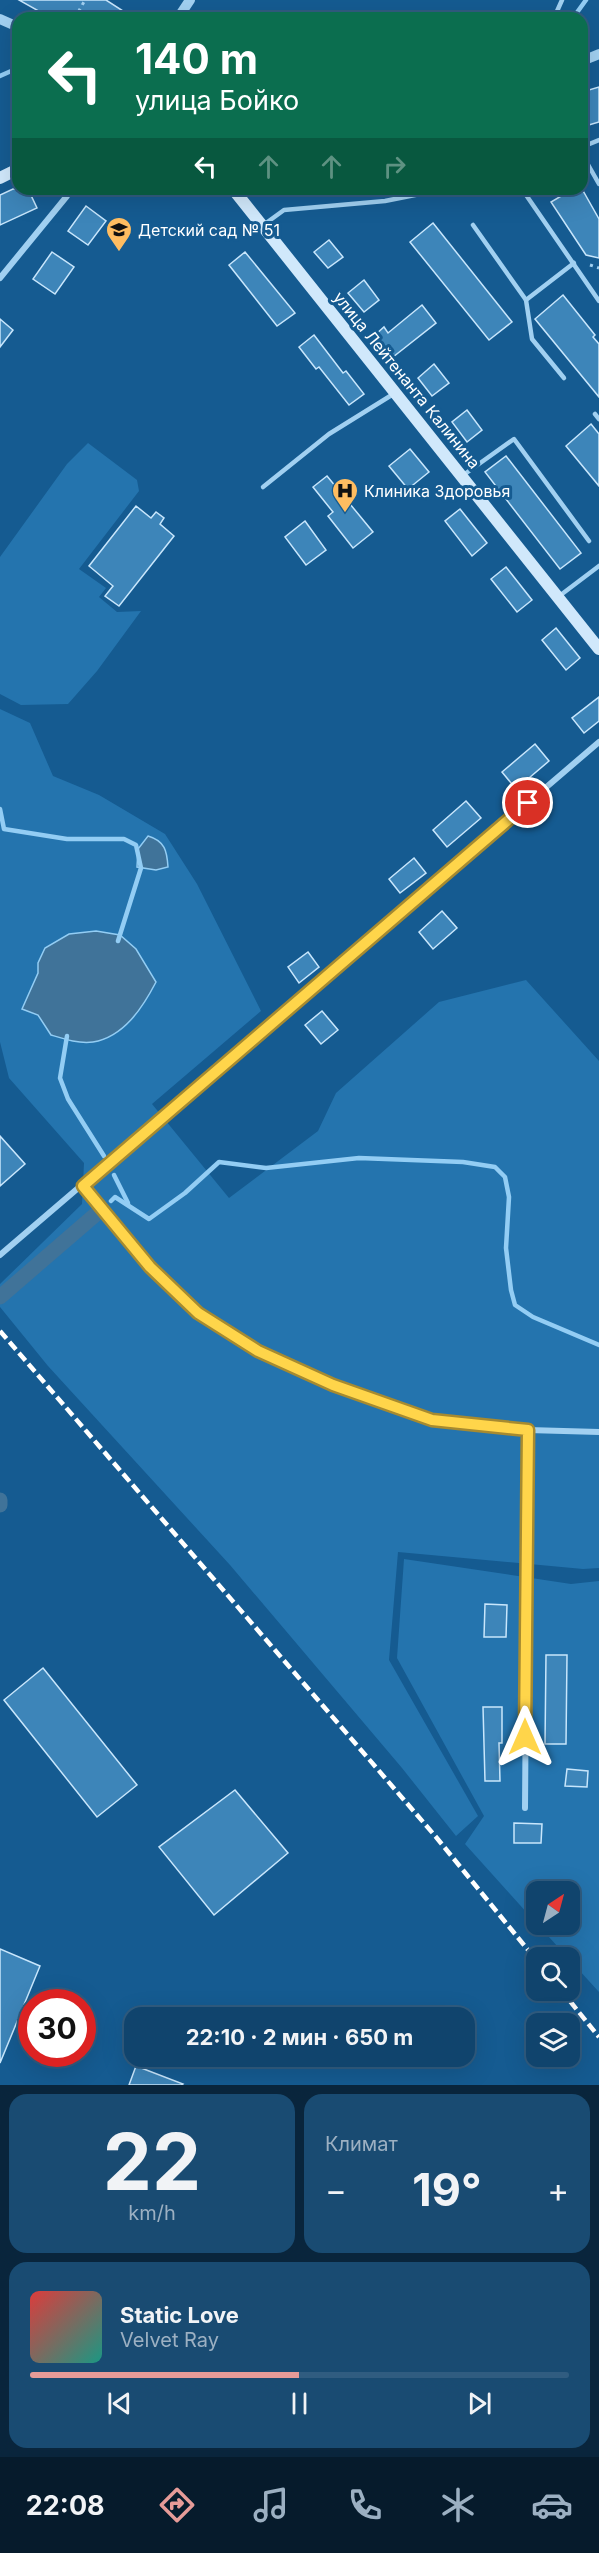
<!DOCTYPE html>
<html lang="ru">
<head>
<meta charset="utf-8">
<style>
  :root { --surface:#10446d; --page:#194b72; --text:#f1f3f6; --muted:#9cb0c2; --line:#305c80; --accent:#e69b98 }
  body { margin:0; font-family:Inter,sans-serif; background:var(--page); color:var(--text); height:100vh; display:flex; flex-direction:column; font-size:22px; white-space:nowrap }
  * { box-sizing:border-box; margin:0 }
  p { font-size:20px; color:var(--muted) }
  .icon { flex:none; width:33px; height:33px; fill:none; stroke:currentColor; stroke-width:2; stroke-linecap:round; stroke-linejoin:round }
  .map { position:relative; height:2085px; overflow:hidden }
  .details { display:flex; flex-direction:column; gap:9px; padding:9px; background:#09253c; flex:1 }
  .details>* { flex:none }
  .top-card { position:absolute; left:12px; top:12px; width:576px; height:183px; border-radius:18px; box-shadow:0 6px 24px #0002,0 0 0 2px var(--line); background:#0b6e4f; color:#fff; overflow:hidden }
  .needle { width:39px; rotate:36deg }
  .tools { position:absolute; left:526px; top:1881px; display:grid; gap:12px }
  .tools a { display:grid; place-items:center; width:54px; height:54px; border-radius:12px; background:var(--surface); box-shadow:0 6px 24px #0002,0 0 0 2px var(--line); font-size:30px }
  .speed { position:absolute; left:18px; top:1989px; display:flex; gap:12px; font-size:30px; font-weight:700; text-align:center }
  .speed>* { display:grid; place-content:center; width:78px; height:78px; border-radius:50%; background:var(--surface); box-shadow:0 6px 24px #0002,0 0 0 2px var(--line); line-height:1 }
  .speed .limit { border:9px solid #d22; background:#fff; color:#111 }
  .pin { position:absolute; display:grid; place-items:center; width:51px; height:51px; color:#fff; margin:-26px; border:3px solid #fff; border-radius:50%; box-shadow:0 2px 6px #0007 }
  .me { position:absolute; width:66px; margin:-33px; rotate:0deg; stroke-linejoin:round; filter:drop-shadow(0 0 4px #0008) }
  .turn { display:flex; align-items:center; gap:21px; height:126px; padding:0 24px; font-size:27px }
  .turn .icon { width:78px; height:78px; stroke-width:2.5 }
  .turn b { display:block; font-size:42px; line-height:51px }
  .lanes { display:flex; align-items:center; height:57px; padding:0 24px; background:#0003; justify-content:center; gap:30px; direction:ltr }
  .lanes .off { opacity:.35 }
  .big { font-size:45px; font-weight:700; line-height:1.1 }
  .details .widget { flex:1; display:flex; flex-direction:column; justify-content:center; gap:9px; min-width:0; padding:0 21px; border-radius:18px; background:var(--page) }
  .details .dial { align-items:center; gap:0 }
  .dial b { font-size:78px; line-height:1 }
  .song { display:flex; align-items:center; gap:18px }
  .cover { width:72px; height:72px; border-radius:9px; background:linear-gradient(135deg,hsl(0 70% 55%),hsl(170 70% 35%)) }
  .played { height:6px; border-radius:3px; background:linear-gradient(90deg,var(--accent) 50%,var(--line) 50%) }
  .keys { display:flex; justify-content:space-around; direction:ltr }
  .heat { display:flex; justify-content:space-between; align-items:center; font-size:33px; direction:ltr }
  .details .tiles { flex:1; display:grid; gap:9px; grid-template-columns:1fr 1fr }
  .widget:last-child { grid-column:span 2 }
  .trip { position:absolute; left:124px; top:2007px; width:351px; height:60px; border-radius:18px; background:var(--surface); box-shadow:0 6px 24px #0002,0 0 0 2px var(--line); font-weight:700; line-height:60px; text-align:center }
  .tab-bar { display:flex; height:96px; justify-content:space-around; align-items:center; background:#061b2c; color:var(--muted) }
  .tab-bar .icon { width:42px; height:42px }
  .tab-bar .current { color:var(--accent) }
  .tab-bar b { font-size:27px; color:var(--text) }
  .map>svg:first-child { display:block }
  .green { fill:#2474ae }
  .water { fill:#407399; stroke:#93cdf4; stroke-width:1.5 }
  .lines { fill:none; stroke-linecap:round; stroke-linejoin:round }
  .stream { stroke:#93cdf4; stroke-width:4.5 }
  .canal { stroke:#407399; stroke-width:15 }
  .building { fill:#3d85b9; stroke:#c8e6fc; stroke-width:1.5 }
  .path { stroke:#a1d0f1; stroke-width:3; stroke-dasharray:3 4.5; stroke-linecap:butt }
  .service { stroke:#a1d0f1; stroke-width:4.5 }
  .minor { stroke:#a1d0f1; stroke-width:6 }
  .tertiary { stroke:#a1d0f1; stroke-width:10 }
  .secondary { stroke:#d0e8fb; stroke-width:12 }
  .rail { stroke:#fff; stroke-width:4.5; stroke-dasharray:10 4.5; stroke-linecap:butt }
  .route-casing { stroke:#a68a30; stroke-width:15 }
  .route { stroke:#ffd54a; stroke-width:10 }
  .labels { text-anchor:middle; stroke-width:6; stroke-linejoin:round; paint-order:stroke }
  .poi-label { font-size:16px; fill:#fff; stroke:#155b91; text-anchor:start }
  .street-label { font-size:16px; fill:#fff; stroke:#155b91 }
</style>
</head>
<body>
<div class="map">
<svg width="599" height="2085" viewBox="0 0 599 2085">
  <rect width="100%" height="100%" fill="#155b91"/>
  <g class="green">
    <path d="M88,443L137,480L139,491L79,569L106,588L99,597L117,612L141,611L97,671L68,704L21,705L0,694V557L67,464Z"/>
    <path d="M0,709L30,723L53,776L99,795L165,834L197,884L261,1011L152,1104L229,1198L318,1131L336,1093L439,1002L526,980L599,1061V1568L583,1569L398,1552L389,1660L478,1816L456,1836L402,1768L230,1565L48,1366L0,1307V1284L82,1204L84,1163L9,1078L0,1042Z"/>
    <path d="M404,1559L571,1584L599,1581V1992L538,1925L570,1924V1892H537V1924L465,1844L484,1816L397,1658Z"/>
  </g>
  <g class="water">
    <path d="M148,836C165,841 167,851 168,867L156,870L137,867L138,849Z"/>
    <path d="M96,931L120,935L136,949L156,982C143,1007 124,1037 93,1042C79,1044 64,1039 51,1035L38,1015L22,1009L38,973V963L45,948L69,934Z"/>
  </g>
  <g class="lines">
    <g class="stream">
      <path d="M371,18H376"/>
      <path d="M573,18L586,0"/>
      <path d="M0,76L18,68"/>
      <path d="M0,809L4,829L67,839H124L136,845L141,868L118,941"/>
      <path d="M67,1036L60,1078L68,1099L104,1156"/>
      <path d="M114,1175L128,1203"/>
      <path d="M111,1201L115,1197L149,1219L185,1193L219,1162L266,1168L359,1158L463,1162L495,1167L505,1177L509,1197L506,1248L511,1290L515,1305L533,1317L599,1345"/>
    </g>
    <g class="canal">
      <path d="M0,1297L95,1215"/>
      <path d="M0,1500V1505"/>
    </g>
  </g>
  <g class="building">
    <path d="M19,0H106L134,18H51Z"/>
    <path d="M599,87V122L582,127V92Z"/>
    <path d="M13,189H28L37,208L0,225V195Z"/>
    <path d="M573,189H582L599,219V258L586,255L551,202Z"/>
    <path d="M86,206L106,221L88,245L68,231Z"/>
    <path d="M433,223L512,322L489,340L410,242Z"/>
    <path d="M329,240L343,257L328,268L314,252Z"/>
    <path d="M52,252L74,267L55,294L33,279Z"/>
    <path d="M245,252L295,313L277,326L229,265Z"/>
    <path d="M364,280L379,300L364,312L348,293Z"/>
    <path d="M563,295L595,335L593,337L599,344V397L535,319Z"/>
    <path d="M422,305L436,323L393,357L375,335L384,327L388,333Z"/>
    <path d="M0,319L13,330L0,347Z"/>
    <path d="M314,335L343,373L346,371L364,394L349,405L319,367L316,369L299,347Z"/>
    <path d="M434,364L449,383L432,396L418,378Z"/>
    <path d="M467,410L482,430L467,442L452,422Z"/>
    <path d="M591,424L599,434V486L566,446Z"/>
    <path d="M410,449L429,472L408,489L389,466Z"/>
    <path d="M506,456L581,553L560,569L485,472Z"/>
    <path d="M327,476L373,532L353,548L328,516L333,512L313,487Z"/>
    <path d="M136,506L151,518L156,512L164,518L160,524L174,536L119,606L105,596L113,586L89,566Z"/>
    <path d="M460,509L487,543L472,556L445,521Z"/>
    <path d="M305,521L326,550L306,565L285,537Z"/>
    <path d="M506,567L532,600L517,612L491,579Z"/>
    <path d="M556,628L580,658L566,670L542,640Z"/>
    <path d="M599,697V721L584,733L572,718Z"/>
    <path d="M535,744L549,761L516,789L502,772Z"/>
    <path d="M466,801L481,818L447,847L433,830Z"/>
    <path d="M414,858L426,873L400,893L389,879Z"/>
    <path d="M442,911L457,928L433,949L419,932Z"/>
    <path d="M308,952L319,967L299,983L288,967Z"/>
    <path d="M322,1011L338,1030L321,1044L305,1025Z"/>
    <path d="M0,1136L25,1164L0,1186Z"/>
    <path d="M485,1604L507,1605L506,1637H484Z"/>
    <path d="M546,1655H567L566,1744H545Z"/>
    <path d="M43,1668L137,1785L97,1817L4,1700Z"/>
    <path d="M483,1707H502V1743H499L500,1781H485Z"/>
    <path d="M567,1769L588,1771L587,1787L565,1786Z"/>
    <path d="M235,1790L288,1853L214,1915L159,1847Z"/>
    <path d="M514,1823L542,1824L541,1843H514Z"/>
    <path d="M0,1949L40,1966L0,2063Z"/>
    <path d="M136,2066L183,2084L182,2085H129Z"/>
  </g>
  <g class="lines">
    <g class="path">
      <path d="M75,18L85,0"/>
      <path d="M590,265L599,268"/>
    </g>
    <g class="service">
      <path d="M554,18L562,0"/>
      <path d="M582,147L599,140"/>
      <path d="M582,154L599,184"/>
      <path d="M525,189L524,192L599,301"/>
      <path d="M473,225L526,300"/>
      <path d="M262,226L284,210L385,201L445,189"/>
      <path d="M564,378L532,339L526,300L574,263"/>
      <path d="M595,414L599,419"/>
      <path d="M462,476L514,439L589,541"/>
      <path d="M263,487L329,434L395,393"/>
      <path d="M558,597L599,566"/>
    </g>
    <g class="minor">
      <path d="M0,278L67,196L68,189"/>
      <path d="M83,1186L150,1267L198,1313L258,1351L333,1385L432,1420L528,1430L599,1432"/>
      <path d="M0,1255L599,742"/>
      <path d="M525,1808L528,1430"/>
    </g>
    <g class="tertiary">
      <path d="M178,18L190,0"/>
      <path d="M0,19L18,27"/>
      <path d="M582,61L599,54"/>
    </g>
    <g class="secondary">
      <path d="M0,178L18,169"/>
      <path d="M233,189L599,649"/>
    </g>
    <g class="rail">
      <path d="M0,1331L436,1837L537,1961"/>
      <path d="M561,1990L599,2037"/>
    </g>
  </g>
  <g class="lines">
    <defs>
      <path id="route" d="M525,1737L528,1430L432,1420L333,1385L258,1351L198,1313L150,1267L83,1186L528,803"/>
    </defs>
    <use href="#route" class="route-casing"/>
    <use href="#route" class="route"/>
  </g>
  <defs>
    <symbol id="school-pin" viewBox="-11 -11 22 30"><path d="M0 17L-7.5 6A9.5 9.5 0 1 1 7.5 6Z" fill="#ffbd61" stroke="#155b91"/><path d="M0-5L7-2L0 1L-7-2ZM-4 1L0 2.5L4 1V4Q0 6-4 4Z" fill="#111"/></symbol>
    <symbol id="hospital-pin" viewBox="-11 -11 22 30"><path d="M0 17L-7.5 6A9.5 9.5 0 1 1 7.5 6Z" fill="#ffbd61" stroke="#155b91"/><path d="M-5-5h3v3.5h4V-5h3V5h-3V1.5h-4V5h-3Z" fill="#111"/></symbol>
  </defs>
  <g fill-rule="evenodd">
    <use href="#school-pin" x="104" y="215" width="30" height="40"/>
    <use href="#hospital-pin" x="330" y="476" width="30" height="40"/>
  </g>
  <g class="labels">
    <g class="poi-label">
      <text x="138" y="236">Детский сад № 51</text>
      <text x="364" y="497">Клиника Здоровья</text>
    </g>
    <g class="street-label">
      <text transform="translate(407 380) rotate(51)" y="6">улица Лейтенанта Калинина</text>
    </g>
  </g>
</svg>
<div class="tools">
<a><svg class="needle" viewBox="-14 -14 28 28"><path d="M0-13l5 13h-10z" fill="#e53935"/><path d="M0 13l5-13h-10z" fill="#9cb0c2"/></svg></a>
<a><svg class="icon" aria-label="search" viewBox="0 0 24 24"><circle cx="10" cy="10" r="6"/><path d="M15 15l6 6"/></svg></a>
<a><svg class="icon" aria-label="layers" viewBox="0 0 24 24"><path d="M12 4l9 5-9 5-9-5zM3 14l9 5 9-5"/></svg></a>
</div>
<div class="speed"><div class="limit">30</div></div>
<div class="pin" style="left:528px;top:803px;background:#d93025"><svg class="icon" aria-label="arrive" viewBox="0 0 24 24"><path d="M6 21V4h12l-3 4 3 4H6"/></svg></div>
<svg class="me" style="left:525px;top:1737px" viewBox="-20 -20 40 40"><path d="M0-17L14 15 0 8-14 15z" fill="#ffd54a" stroke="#fff" stroke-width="4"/></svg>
<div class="trip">22:10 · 2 мин · 650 m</div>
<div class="top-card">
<div class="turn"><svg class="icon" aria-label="left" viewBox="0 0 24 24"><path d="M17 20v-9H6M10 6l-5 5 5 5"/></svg><div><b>140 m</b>улица Бойко</div></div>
<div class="lanes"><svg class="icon" aria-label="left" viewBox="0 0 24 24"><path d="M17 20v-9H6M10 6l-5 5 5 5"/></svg><svg class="icon off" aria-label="ahead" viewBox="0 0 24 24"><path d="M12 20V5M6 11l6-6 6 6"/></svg><svg class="icon off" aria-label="ahead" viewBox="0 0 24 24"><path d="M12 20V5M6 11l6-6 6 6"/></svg><svg class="icon off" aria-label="right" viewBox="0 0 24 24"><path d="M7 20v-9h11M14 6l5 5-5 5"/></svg></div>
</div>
</div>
<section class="details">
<div class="tiles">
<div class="widget dial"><b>22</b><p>km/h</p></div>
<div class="widget"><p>Климат</p>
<div class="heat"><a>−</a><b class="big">19°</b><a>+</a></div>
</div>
<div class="widget">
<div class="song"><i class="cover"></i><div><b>Static Love</b><p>Velvet Ray</p></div></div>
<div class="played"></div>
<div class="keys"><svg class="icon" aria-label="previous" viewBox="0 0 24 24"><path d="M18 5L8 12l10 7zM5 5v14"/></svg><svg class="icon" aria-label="pause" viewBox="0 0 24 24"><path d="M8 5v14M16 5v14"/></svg><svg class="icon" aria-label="next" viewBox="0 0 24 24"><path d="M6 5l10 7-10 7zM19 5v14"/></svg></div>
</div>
</div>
</section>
<nav class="tab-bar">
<b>22:08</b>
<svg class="icon current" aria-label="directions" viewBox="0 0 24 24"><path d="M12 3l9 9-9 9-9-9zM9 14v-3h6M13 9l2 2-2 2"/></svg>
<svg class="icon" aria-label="music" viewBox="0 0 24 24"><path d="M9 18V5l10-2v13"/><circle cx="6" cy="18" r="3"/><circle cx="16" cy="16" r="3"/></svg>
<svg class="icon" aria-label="phone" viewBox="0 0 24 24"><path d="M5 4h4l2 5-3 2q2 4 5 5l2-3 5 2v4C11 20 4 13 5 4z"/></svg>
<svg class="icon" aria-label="climate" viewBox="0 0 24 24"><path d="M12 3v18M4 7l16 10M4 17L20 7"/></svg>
<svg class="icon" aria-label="car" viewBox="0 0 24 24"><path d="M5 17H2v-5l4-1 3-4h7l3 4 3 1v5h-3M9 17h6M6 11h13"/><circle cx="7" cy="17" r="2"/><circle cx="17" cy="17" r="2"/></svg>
</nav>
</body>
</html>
